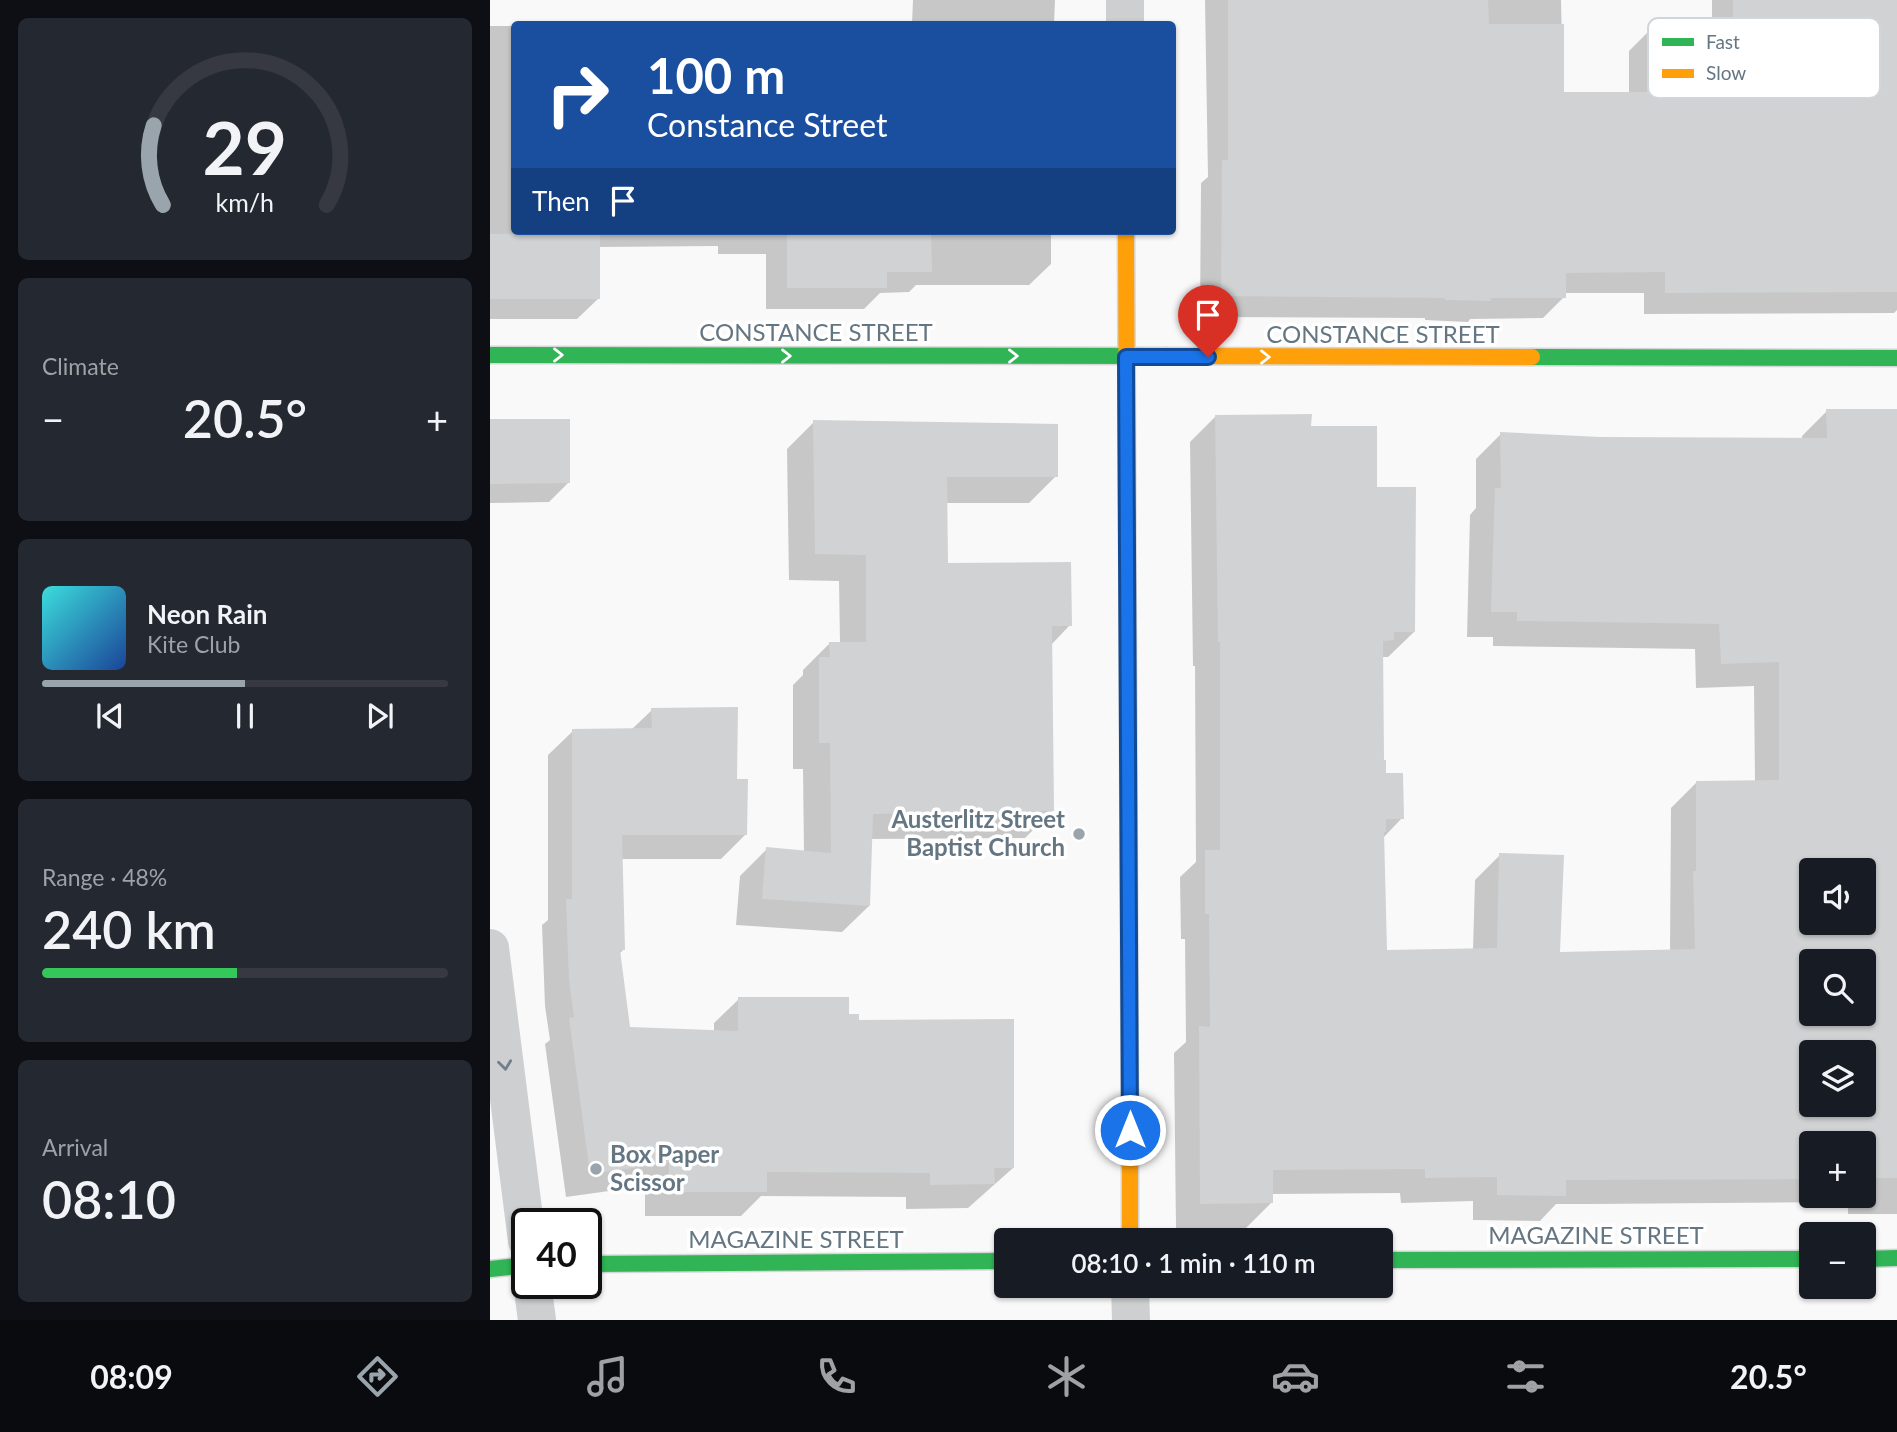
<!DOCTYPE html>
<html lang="en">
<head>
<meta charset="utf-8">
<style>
  :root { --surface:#171b24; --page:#242831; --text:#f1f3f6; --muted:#9ea1a6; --line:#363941; --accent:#99a4ac }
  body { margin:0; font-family:Lato,sans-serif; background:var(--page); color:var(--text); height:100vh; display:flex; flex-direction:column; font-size:26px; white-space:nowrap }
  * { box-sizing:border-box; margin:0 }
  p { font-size:23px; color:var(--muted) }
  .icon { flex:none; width:38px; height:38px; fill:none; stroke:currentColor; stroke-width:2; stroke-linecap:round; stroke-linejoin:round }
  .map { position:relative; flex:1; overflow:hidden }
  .panel { display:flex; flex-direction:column; gap:18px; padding:18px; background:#0d0f14; width:490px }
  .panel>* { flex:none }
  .banner { position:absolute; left:21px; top:21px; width:665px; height:214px; border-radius:7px; box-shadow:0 2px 5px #0004; background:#1a4fa0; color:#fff; overflow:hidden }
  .fabs { position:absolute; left:1309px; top:858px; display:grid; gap:14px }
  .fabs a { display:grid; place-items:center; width:77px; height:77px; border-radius:7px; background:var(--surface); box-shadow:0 2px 5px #0004; font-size:35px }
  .speed { position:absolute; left:21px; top:1208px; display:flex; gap:14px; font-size:35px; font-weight:700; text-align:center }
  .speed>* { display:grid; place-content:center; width:91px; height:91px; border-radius:50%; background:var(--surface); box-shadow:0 2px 5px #0004; line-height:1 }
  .speed .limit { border:4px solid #111; border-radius:10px; background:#fff; color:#111 }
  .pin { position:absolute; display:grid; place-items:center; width:60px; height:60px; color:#fff; margin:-72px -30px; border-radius:50% 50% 50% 0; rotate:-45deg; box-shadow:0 0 7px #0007 }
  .pin .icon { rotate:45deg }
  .me { position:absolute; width:77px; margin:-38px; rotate:0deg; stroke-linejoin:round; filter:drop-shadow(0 0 5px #0008) }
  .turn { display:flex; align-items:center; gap:24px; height:147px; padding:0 21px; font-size:32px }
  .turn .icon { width:91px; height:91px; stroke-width:2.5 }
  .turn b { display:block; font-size:49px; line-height:60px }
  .then { display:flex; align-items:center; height:66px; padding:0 21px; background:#0003; gap:14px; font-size:26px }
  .big { font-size:52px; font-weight:600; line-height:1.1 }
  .panel .tile { flex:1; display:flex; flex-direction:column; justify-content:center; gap:10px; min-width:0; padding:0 24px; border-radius:10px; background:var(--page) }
  .panel .dial { align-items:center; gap:0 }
  .dial svg { height:182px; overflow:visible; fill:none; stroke:var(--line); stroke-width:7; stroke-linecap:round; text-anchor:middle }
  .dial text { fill:var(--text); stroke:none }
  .song { display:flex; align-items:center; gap:21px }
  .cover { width:84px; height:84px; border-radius:10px; background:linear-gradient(135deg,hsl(180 70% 55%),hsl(220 70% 35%)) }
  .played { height:7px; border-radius:4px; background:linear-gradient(90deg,var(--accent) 50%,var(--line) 50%) }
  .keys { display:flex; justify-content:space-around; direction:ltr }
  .heat { display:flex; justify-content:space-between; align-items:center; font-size:38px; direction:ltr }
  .charge { height:10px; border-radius:5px; background:linear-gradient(90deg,#34c759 48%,var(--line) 0) }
  .trip { position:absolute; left:504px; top:1228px; width:399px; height:70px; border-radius:7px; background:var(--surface); box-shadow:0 2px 5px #0004; font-weight:600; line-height:70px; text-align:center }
  .tabs { display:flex; height:112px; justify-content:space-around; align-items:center; background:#090b0e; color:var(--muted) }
  .tabs .icon { width:49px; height:49px }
  .tabs .selected { color:var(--accent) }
  .tabs b { font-size:32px; color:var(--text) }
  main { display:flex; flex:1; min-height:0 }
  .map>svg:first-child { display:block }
  .shadow { fill:#0003; fill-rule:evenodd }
  .building { fill:#d0d2d3; fill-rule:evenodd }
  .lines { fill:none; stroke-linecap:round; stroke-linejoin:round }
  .fast-casing { stroke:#d5d6d7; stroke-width:19 }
  .slow-casing { stroke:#d5d6d7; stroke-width:19 }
  .street { stroke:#cecfd0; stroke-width:38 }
  .fast { stroke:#30b455; stroke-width:16 }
  .slow { stroke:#ff9f0a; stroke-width:16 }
  .oneway { stroke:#fff }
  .oneway2 { stroke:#707f8b }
  .route-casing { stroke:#114b97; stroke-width:18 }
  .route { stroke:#1a73e8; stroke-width:12 }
  .poi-dot { fill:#99a4ac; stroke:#fff; stroke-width:2.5 }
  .labels { text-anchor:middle; stroke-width:7; stroke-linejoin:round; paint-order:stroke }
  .street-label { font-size:24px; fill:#657683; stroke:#fff }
  .poi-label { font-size:24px; font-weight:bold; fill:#657683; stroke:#fff; text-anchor:end }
  .key { fill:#fff; stroke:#d1d6da; stroke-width:2 }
  .key-label { font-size:19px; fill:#657683 }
</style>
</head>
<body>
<main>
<section class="panel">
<div class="tile dial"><svg viewBox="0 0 100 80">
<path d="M14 69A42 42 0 1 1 86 69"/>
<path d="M14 69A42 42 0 0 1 10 34" stroke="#99a4ac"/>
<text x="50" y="56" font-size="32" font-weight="700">29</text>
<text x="50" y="72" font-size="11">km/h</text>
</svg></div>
<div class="tile"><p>Climate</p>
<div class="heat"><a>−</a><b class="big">20.5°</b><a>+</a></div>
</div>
<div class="tile">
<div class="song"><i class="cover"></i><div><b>Neon Rain</b><p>Kite Club</p></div></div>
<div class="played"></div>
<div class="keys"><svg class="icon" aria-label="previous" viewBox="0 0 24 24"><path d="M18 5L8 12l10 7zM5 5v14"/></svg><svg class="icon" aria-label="pause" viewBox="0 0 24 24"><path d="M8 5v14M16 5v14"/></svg><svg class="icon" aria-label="next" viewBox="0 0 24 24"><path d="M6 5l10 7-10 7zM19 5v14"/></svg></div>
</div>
<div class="tile"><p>Range · 48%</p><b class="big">240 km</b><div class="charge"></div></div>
<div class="tile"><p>Arrival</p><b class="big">08:10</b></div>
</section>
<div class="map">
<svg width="1407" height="1320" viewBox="0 0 1407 1320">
  <rect width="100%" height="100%" fill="#f9f9f9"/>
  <g class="shadow">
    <path d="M423,0H565L564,24H422Z"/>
    <path d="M715,0H1071L1073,93H1139V51L1160,30H1222V0H1407V310L1404,313L1154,314V293H1074V297L1053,318L980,319L978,322L935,320V318L710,317L711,183L718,177Z"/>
    <path d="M0,26H24V231H561V264L539,285H426L419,292L390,293L374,309H276V254H228V246L108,247L109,298L87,319H0Z"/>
    <path d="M1337,411H1407V1214H1358V1202L1101,1204H1066L1050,1221L983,1220V1201L911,1203L910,1193L781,1194V1203L756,1228H686L684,1053L696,1042L695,939H691L690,877L706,862L705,666H703L700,442L725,417L820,428L886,489L924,632L898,657H892V761L895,775L912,818L893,838L895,952L983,950L985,880L1010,855L1068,954L1180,951L1181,808L1206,783L1265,782L1264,686L1206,688L1205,649L1003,646V637H977L980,515L986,508V459L1011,434L1110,439L1312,440V436ZM1321,870H1374V922H1321ZM1321,961H1374V1013H1321ZM1321,1052H1374V1104H1321ZM1321,1143H1374V1195H1321Z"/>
    <path d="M0,421L79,482L59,502L0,503Z"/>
    <path d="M324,422L566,476L539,503H456V564L580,625L561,645L562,811L535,838L380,839L379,906L352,932L246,925L250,876L277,849L314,853L313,769H303V685L313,675V670L340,643H350L349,581L299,580L297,449Z"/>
    <path d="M162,710L246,781L256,834L231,859H131L134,949L129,954L139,1029L224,1032V1023L249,999L357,1016L367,1022L523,1168L478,1208L416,1209V1197L271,1196L251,1216H155V1186L76,1197L55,1044L60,1040L55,1006L52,925L58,920V755L83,731L141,730Z"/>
  </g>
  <g class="building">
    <path d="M738,0H998L999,24H1074V92H1160L1159,28H1243V0H1407V292L1175,293V272L1076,273V298H1001V301L955,300V298L731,296L732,160H738Z"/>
    <path d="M297,231H441L442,272H397V288H297Z"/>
    <path d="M110,233V299H0V234Z"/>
    <path d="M1336,409H1407V1178H1374V1143H1321V1179L1076,1180V1196L1007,1195V1177L935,1178V1169L783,1170V1203L710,1204L709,1026L720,1027L719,914H715V850H730V642H728L725,415L822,414L821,426H887V487H926L925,632H904V640L893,641L894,760H896V773H913L914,819H896V832H894L897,950L1007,948L1009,853L1074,855L1070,952L1205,949L1203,871H1206V781L1289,780V662L1231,664L1229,624L1027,621V612H1001L1005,488H1011L1010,432L1110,437L1337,438ZM1321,870H1374V922H1321ZM1321,961H1374V1013H1321ZM1321,1052H1374V1104H1321Z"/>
    <path d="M0,419H80V483L0,484Z"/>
    <path d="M323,420L568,424V477H457L458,563L581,562L582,626H562L564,811L383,814L380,906L272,899L276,847L341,853L340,743H329V657H340L339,642H376V555L325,554Z"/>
    <path d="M248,707L247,779H258L257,835H132L135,950H130L140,1027L248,1031V997H359V1014H369V1020L524,1019V1168H504L505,1184L440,1185V1173L277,1172V1192H179V1163L100,1174L79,1018L84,1017L79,981L76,899H82V729L162,728L161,708Z"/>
  </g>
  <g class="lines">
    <defs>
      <g id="fast">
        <path d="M0,355L676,356"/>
        <path d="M1042,357L1407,358"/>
        <path d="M637,477L640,1141"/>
        <path d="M1374,1259L1407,1258"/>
        <path d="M891,1260L1321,1259"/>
        <path d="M96,1264L516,1261"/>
        <path d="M0,1269L37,1265"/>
      </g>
      <g id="slow">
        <path d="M636,231L637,477"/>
        <path d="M676,356L1042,357"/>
        <path d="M640,1141V1241"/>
      </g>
    </defs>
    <use href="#fast" class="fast-casing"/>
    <use href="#slow" class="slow-casing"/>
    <g class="street">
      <path d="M635,0V24"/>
      <path d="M0,948L37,1241"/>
      <path d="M42,1283L47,1320"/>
      <path d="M640,1286L641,1320"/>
    </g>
    <use href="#fast" class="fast"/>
    <use href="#slow" class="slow"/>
  </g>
  <defs><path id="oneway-chevron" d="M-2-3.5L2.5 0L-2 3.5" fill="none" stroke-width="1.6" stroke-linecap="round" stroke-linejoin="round" transform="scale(1.75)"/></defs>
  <g class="oneway">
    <use href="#oneway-chevron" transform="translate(68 355)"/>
    <use href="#oneway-chevron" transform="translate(296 356)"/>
    <use href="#oneway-chevron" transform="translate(523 356)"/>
    <use href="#oneway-chevron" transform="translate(775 357)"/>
  </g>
  <use class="oneway2" href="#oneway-chevron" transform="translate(15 1065) rotate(83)"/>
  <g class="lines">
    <defs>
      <path id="route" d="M640,1130L636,357H718"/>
    </defs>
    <use href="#route" class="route-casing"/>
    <use href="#route" class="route"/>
  </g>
  <g class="poi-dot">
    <circle cx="589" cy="834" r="7"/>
    <circle cx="106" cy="1169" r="7"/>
  </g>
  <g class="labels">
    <g class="street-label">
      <text x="326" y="341">CONSTANCE STREET</text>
      <text x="893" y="343">CONSTANCE STREET</text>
      <text x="1106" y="1244">MAGAZINE STREET</text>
      <text x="306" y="1248">MAGAZINE STREET</text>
    </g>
    <g class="poi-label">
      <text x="575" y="828">Austerlitz Street<tspan x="575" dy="28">Baptist Church</tspan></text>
      <text x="120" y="1163" text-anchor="start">Box Paper<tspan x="120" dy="28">Scissor</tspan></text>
    </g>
  </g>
  <rect x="1158" y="18" width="232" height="80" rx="10" class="key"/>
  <rect x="1172" y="38" width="32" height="8" fill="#30b455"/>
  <rect x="1172" y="69" width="32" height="9" fill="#ff9f0a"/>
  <g class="key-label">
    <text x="1216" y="49">Fast</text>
    <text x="1216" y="80">Slow</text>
  </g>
</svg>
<div class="fabs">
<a><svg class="icon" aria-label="sound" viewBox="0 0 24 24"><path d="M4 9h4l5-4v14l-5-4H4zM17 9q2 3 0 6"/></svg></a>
<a><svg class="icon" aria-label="search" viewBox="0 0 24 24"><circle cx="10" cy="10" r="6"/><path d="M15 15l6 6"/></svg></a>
<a><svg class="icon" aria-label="layers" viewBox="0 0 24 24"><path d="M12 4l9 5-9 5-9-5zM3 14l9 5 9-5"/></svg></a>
<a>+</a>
<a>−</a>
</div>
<div class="speed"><div class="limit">40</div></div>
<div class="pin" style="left:718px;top:357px;background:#d93025"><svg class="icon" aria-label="arrive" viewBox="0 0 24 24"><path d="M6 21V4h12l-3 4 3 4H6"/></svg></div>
<svg class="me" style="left:640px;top:1130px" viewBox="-20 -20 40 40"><circle r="17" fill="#1a73e8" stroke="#fff" stroke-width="3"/><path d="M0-11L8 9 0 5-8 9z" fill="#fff"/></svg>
<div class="trip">08:10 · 1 min · 110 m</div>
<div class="banner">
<div class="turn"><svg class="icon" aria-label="right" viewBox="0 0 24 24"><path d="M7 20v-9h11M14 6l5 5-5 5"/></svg><div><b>100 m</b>Constance Street</div></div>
<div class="then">Then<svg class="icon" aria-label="arrive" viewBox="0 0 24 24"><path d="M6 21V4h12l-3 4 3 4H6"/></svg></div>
</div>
</div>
</main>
<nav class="tabs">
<b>08:09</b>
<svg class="icon selected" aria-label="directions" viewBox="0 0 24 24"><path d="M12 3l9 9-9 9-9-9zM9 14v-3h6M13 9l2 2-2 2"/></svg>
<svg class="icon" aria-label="music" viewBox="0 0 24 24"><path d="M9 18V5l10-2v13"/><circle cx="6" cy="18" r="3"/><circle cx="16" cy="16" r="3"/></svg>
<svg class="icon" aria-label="phone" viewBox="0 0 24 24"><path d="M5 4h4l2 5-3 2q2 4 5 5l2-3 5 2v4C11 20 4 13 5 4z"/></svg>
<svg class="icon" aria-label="climate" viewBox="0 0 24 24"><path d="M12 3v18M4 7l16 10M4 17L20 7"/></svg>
<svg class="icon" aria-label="car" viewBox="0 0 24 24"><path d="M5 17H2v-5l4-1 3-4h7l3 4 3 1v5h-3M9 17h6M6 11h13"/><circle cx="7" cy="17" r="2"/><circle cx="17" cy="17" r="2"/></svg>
<svg class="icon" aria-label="filters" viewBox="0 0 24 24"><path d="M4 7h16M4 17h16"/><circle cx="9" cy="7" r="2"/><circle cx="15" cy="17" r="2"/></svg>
<b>20.5°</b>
</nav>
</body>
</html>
